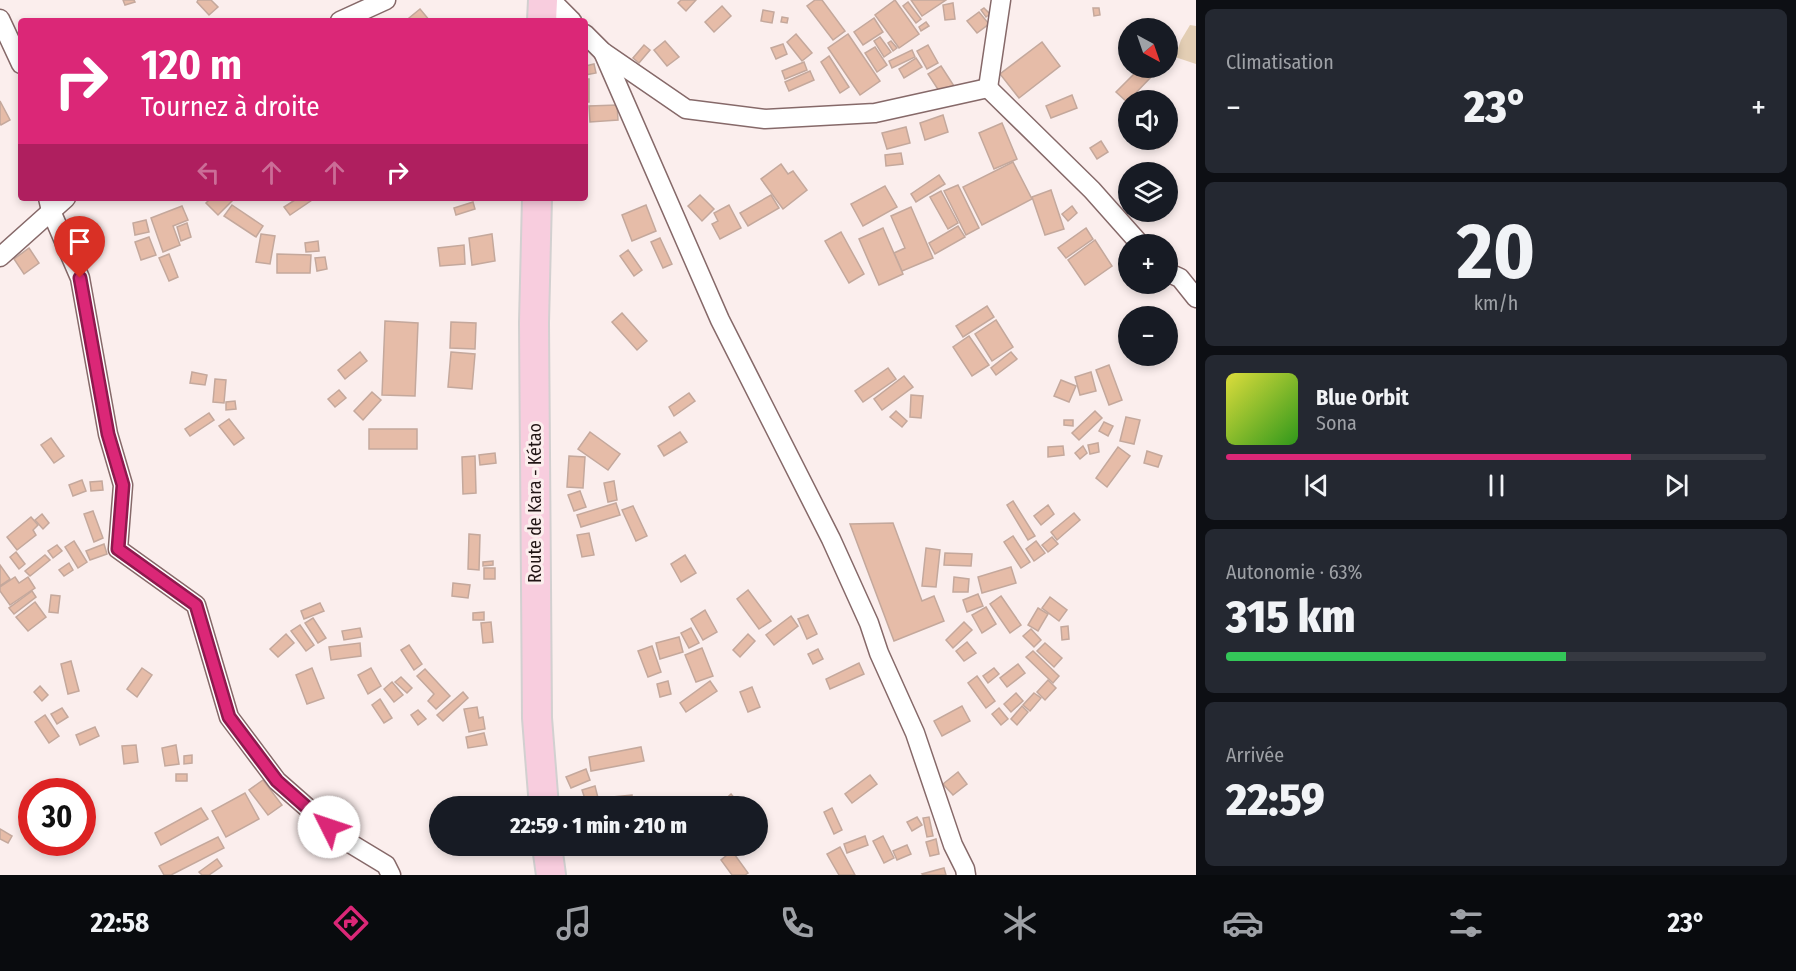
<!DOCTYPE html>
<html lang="fr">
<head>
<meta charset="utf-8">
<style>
  :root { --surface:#171b24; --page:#242831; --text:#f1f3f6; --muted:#9ea1a6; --line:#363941; --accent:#db2777 }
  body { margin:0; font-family:"Fira Sans Condensed",sans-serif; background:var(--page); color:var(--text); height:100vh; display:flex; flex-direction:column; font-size:22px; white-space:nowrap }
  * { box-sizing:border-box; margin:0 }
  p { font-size:20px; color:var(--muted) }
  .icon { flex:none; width:33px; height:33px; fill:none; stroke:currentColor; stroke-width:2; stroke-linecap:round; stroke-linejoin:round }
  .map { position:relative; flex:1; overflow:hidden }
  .drawer { display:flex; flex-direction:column; gap:9px; padding:9px; background:#0d0f14; width:600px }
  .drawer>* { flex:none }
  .hud { position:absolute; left:18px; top:18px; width:570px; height:183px; border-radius:6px; box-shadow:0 3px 9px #0003; background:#db2777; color:#fff; overflow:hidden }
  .needle { width:39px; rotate:140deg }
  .fabs { position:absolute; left:1118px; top:18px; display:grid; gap:12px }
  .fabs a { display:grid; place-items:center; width:60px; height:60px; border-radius:50%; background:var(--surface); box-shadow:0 3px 9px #0003; font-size:30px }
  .speed { position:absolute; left:18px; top:778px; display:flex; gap:12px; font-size:30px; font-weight:700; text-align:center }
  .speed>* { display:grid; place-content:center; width:78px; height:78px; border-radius:50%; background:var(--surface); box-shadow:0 3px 9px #0003; line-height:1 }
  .speed .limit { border:9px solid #d22; background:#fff; color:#111 }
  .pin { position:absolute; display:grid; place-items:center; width:51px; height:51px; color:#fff; margin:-62px -26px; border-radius:50% 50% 50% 0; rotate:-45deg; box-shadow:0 0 6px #0007 }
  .pin .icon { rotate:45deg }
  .me { position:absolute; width:66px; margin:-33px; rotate:311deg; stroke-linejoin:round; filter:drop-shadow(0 0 4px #0008) }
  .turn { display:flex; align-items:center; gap:21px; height:126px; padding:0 24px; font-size:27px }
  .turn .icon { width:78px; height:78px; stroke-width:2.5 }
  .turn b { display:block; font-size:42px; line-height:51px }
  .lanes { display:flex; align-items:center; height:57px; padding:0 24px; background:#0003; justify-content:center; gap:30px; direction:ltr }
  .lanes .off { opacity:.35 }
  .big { font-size:45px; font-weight:800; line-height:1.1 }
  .drawer .card { flex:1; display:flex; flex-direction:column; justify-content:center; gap:9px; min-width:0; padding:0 21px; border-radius:9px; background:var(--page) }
  .drawer .dial { align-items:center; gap:0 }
  .dial b { font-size:78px; line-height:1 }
  .song { display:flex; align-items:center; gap:18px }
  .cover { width:72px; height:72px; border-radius:9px; background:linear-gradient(135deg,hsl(60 70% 55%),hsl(110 70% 35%)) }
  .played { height:6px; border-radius:3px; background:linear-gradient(90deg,var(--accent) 75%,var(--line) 75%) }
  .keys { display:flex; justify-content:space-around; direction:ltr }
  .heat { display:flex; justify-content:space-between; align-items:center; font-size:33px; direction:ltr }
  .charge { height:9px; border-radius:4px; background:linear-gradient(90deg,#34c759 63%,var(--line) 0) }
  .trip { position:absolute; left:429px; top:796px; width:339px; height:60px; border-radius:30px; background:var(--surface); box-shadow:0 3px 9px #0003; font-weight:800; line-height:60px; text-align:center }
  .menu { display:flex; height:96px; justify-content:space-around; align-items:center; background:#090b0e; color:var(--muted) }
  .menu .icon { width:42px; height:42px }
  .menu .on { color:var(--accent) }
  .menu b { font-size:27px; color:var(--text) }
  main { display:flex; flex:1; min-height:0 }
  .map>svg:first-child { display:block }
  .green { fill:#e3ceb4 }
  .building { fill:#e6bca8; stroke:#c4a89c; stroke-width:1.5 }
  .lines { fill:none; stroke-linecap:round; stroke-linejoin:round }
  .street-casing { stroke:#866969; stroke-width:21 }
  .primary-casing { stroke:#d2d0d0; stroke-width:32 }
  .street { stroke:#fff; stroke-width:18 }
  .primary { stroke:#f8cdde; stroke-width:28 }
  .route-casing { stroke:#8e194d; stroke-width:15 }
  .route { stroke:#db2777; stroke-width:10 }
  .labels { text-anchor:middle; stroke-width:6; stroke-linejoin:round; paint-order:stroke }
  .street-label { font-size:18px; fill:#201414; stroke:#fbeeed }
</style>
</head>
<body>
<main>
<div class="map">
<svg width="1196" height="875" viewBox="0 0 1196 875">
  <rect width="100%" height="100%" fill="#fbeeed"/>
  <path class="green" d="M1190,25L1196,26V64L1175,57L1181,40Z"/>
  <g class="building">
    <path d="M123,0H134L135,2L125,5Z"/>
    <path d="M198,0H211L218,7L209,15L197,2Z"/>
    <path d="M681,0H696L686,11L678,3Z"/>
    <path d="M815,0H822L845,31L833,40L807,6Z"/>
    <path d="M895,0L919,34L899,48L875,15Z"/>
    <path d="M911,0H946L922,16Z"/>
    <path d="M908,2L921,19L916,23L903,6Z"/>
    <path d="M953,3L955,19L945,20L943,5Z"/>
    <path d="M722,6L731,16L714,32L705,22Z"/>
    <path d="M984,8L990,14L986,17L981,10Z"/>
    <path d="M1093,8H1099L1100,15L1094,16Z"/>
    <path d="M420,9L430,21H412L409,18Z"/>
    <path d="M763,10L774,12L772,23L761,21Z"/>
    <path d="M979,12L989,24L977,33L967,21Z"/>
    <path d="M782,17L788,18L787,23L781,22Z"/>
    <path d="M874,18L883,32L863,45L854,32Z"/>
    <path d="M926,22L929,26L921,31L919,27Z"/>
    <path d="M796,34L812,53L802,61L787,42Z"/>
    <path d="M848,34L880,81L860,95L828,48Z"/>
    <path d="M880,37L891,52L884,57L874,41Z"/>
    <path d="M665,41L679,57L667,66L654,50Z"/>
    <path d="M891,41L897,48L893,51L888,43Z"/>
    <path d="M1042,42L1060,66L1019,98L1000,74Z"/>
    <path d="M783,44L787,54L776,59L771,48Z"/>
    <path d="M644,45L650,50L639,63L633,58Z"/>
    <path d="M928,45L938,63L927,69L917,51Z"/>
    <path d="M875,47L887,65L877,72L865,53Z"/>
    <path d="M912,50L915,57L892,68L889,61Z"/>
    <path d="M829,56L849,87L840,93L821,62Z"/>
    <path d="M916,58L922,67L904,78L899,69Z"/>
    <path d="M804,62L807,70L785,79L782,71Z"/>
    <path d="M594,64L596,73L585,75V66Z"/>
    <path d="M941,66L954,86L941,94L928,74Z"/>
    <path d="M1140,68H1146L1153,75L1127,102L1116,92Z"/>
    <path d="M810,71L814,80L789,91L785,82Z"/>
    <rect x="585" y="79" width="4" height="23"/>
    <path d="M1072,95L1077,108L1051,118L1046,106Z"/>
    <path d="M0,101L10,120L1,125L0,123Z"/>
    <path d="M617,105L618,120L590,122L589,106Z"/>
    <path d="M1170,105L1174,111L1171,114L1167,109Z"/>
    <path d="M943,115L948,132L925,140L920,123Z"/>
    <path d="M1002,123L1017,159L994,169L979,133Z"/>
    <path d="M906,127L910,143L887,149L882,133Z"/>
    <path d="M1152,140H1166L1168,142L1158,148Z"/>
    <path d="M1101,141L1108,152L1097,159L1090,148Z"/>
    <path d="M901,153L903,164L886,166L885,155Z"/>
    <path d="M1013,162L1032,199L982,225L963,187Z"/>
    <path d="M781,164L788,174L793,171L807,190L783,209L761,179Z"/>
    <path d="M939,175L945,184L916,202L911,194Z"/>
    <path d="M958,185L979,228L966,235L944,191Z"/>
    <path d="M885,186L897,207L863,226L851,204Z"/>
    <path d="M1051,190L1064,229L1045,235L1032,197Z"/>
    <path d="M941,191L958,223L948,229L930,197Z"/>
    <path d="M700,195L714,209L702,221L688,206Z"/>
    <path d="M771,195L779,208L748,226L740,213Z"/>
    <path d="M211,198H235L218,215L206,203Z"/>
    <path d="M298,198H315L290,215L284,207Z"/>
    <path d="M473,202L475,209L456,215L454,208Z"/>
    <path d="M232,205L263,226L256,237L224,216Z"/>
    <path d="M646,205L656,231L632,241L622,215Z"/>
    <path d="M729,205L741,228L720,239L712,224L718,221L714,213Z"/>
    <path d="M182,206L188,220L173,226L180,245L163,252L151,218Z"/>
    <path d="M1072,206L1077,213L1068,221L1062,214Z"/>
    <path d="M911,207L933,258L902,271L894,253L905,248L891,216Z"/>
    <path d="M146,220L149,232L135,235L133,223Z"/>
    <path d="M187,223L191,237L181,241L177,227Z"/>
    <path d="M958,226L965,237L935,254L929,243Z"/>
    <path d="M883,228L903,274L879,285L859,239Z"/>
    <path d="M1086,228L1093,239L1066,258L1058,248Z"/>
    <path d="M841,232L864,274L849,283L825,241Z"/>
    <path d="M261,234L275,236L270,264L256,262Z"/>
    <path d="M492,234L495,261L472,265L469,238Z"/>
    <path d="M149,237L156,255L141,260L135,242Z"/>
    <path d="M660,238L672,264L663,268L651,242Z"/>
    <path d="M1095,240L1112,266L1085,285L1068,260Z"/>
    <path d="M318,241L319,251L306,252L305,243Z"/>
    <path d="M464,245L465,264L440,266L438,248Z"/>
    <path d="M29,248L39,263L24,274L14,259Z"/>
    <path d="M628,250L642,270L634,276L620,256Z"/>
    <path d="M169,254L178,277L169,281L159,258Z"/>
    <path d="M277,254L311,255L310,273H277Z"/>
    <path d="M325,257L327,269L317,271L315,258Z"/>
    <path d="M987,306L994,317L963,337L956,326Z"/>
    <path d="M622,313L647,341L637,350L612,322Z"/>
    <path d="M996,320L1013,347L992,361L975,334Z"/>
    <path d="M385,321L418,323L415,396L382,395Z"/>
    <path d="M451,322L476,323L475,349L450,348Z"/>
    <path d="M969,336L989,365L972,376L953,347Z"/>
    <path d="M360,352L367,361L345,379L338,370Z"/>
    <path d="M451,352L475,354L472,389L448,387Z"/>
    <path d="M1011,352L1017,359L996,375L991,368Z"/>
    <path d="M1109,365L1122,400L1109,405L1096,370Z"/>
    <path d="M888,368L896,379L863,402L855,391Z"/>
    <path d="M192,372L207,375L205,385L190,383Z"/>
    <path d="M1091,372L1096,391L1080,395L1075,377Z"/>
    <path d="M904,376L913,387L882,410L874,399Z"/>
    <path d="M215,379L226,380L224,403L213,402Z"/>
    <path d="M1061,380L1076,386L1069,402L1054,396Z"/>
    <path d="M339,390L346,398L335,407L328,399Z"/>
    <path d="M372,392L381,400L363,420L354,411Z"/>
    <path d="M689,393L695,401L674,416L669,407Z"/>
    <path d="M911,395L923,396L921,418L910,417Z"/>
    <path d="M235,401L236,409L226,410V402Z"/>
    <path d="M896,411L907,421L902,427L890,417Z"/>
    <path d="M1095,411L1102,418L1079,440L1072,433Z"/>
    <path d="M209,413L214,420L190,436L185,429Z"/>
    <path d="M1126,417L1140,420L1134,444L1120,441Z"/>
    <path d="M229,419L244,438L234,445L219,426Z"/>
    <path d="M1064,420H1073V426L1064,425Z"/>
    <path d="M1104,422L1113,426L1108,436L1099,431Z"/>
    <rect x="369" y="429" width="48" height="20"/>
    <path d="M590,432L620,454L608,470L578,449Z"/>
    <path d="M680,432L687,442L664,456L658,446Z"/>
    <path d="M51,438L64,456L54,463L41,445Z"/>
    <path d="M1098,443L1099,452L1090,454L1088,445Z"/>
    <path d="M1063,446L1064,455L1048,457V447Z"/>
    <path d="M1083,446L1087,453L1080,459L1075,453Z"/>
    <path d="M1118,447L1130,456L1107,487L1096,478Z"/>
    <path d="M1147,451L1162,456L1158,467L1144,463Z"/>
    <path d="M495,453L496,463L480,465L479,455Z"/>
    <path d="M475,456L476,493L463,494L462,457Z"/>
    <path d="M569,456L585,457L583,488L567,487Z"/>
    <path d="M82,480L86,491L73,496L69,485Z"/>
    <path d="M102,481L103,490L91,491L90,482Z"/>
    <path d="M614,481L617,500L608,502L604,483Z"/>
    <path d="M580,491L586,507L574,511L568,495Z"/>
    <path d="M1013,501L1035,536L1028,540L1007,505Z"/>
    <path d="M616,503L620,515L581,527L577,515Z"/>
    <path d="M1048,505L1054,514L1041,525L1034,516Z"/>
    <path d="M633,506L647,536L636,541L622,510Z"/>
    <path d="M93,511L103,538L94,542L84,514Z"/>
    <path d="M1074,513L1080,520L1057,540L1051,532Z"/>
    <path d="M42,514L49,523L43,529L35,520Z"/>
    <path d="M31,517L38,525L33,530L36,535L17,550L7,537Z"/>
    <path d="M893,523L922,601L934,596L944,621L894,641L850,524Z"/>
    <path d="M589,533L594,555L582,557L577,535Z"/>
    <path d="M469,534L480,535L479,570L468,569Z"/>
    <path d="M1013,536L1030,562L1021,568L1004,542Z"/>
    <path d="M1052,537L1058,544L1048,552L1042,545Z"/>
    <path d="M74,541L87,562L78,568L65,547Z"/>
    <path d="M1036,541L1045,553L1034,561L1026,549Z"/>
    <path d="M104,544L107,554L90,560L86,551Z"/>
    <path d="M57,545L62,551L53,558L48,551Z"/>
    <path d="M926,548L940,550L936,587L922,586Z"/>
    <path d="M16,552L25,564L19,569L10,557Z"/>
    <path d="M945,553L972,554L971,566L944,565Z"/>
    <path d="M45,555L50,560L30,576L25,571Z"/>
    <path d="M685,555L696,573L681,582L671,564Z"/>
    <path d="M493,561V565L483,566V562Z"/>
    <path d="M69,563L73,570L64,576L59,570Z"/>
    <path d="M0,565L10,579L0,586Z"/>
    <path d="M1011,567L1016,583L982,593L978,577Z"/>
    <rect x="484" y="568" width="11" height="11"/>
    <path d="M15,577L19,583L28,577L35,588L10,605L0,591V587Z"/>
    <path d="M954,577L969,579L968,592H953Z"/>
    <path d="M453,583L470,585L468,598L452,596Z"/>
    <path d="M748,590L771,621L759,629L737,599Z"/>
    <path d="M32,591L36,597L14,614L9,608Z"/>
    <path d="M978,594L983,606L967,612L963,600Z"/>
    <path d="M51,595L60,596L58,613L49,612Z"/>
    <path d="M1001,596L1021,625L1010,633L990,604Z"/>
    <path d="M1050,597L1067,610L1059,621L1042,608Z"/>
    <path d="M35,602L46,617L28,631L16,617Z"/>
    <path d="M320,603L324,611L304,619L301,611Z"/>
    <path d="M986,607L996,624L982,633L972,615Z"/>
    <path d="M1038,608L1048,614L1038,631L1028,625Z"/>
    <path d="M705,610L717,632L703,640L691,619Z"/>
    <path d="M484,612V620H473V613Z"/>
    <path d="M808,615L817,634L807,639L798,619Z"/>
    <path d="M791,616L798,626L774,645L766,635Z"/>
    <path d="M313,618L326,638L318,643L305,623Z"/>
    <path d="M491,622L493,642L483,643L481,623Z"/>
    <path d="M964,622L972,630L953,648L946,640Z"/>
    <path d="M300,625L314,645L306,651L291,631Z"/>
    <path d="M1068,626L1069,639L1062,640L1061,627Z"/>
    <path d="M360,628L362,637L344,640L342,631Z"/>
    <path d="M691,628L699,643L689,648L681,633Z"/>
    <path d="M1031,629L1041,640L1034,647L1023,636Z"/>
    <path d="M286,634L294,643L278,657L270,649Z"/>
    <path d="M748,634L755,641L740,657L733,650Z"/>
    <path d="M679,637L683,652L660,659L656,643Z"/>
    <path d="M967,642L976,653L964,661L956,651Z"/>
    <path d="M360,643L361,656L331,660L329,647Z"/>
    <path d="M1045,643L1062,658L1054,667L1037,651Z"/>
    <path d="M409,645L422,664L414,670L401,650Z"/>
    <path d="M652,646L661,672L648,677L638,651Z"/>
    <path d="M702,648L713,676L696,682L685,655Z"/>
    <path d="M818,649L823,659L813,664L808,654Z"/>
    <path d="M1033,651L1059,676L1053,683L1026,657Z"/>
    <path d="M71,661L79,691L68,694L61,664Z"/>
    <path d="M859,663L864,674L830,689L826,679Z"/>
    <path d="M1018,664L1025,673L1007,687L1000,678Z"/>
    <path d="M142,668L152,675L137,697L127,689Z"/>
    <path d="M312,668L324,698L307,704L296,675Z"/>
    <path d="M371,668L381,686L368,694L358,675Z"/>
    <path d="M994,668L999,674L988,683L983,676Z"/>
    <path d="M425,669L450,696L436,709L428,701L434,694L417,676Z"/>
    <path d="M977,676L995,701L986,708L968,683Z"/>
    <path d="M401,677L412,688L407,693L395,682Z"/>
    <path d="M1048,680L1056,688L1045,700L1037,692Z"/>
    <path d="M668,681L671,694L660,697L657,684Z"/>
    <path d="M710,681L717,691L686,712L680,703Z"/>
    <path d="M392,682L403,695L394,702L384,689Z"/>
    <path d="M40,686L48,695L42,701L34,692Z"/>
    <path d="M752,687L760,707L748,712L740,692Z"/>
    <path d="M463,692L468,698L443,721L437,715Z"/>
    <path d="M1016,693L1023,701L1011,712L1004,704Z"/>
    <path d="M1034,693L1041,698L1030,711L1023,705Z"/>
    <path d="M380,699L392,718L384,723L372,705Z"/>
    <path d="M962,706L970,721L942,736L934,721Z"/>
    <path d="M1022,706L1028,712L1017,725L1011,719Z"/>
    <path d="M477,707L479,718L483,717L485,729L469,732L464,709Z"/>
    <path d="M62,708L68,717L57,724L51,714Z"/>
    <path d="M999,708L1008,719L1001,725L992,714Z"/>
    <path d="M418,710L426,719L418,725L411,715Z"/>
    <path d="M45,715L59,736L49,743L35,722Z"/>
    <path d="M95,727L99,736L80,745L76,735Z"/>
    <path d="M484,733L487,745L468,748L466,737Z"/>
    <path d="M136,745L138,762L124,764L122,746Z"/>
    <path d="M176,745L179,764L165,766L162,748Z"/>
    <path d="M641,747L644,761L591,771L589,757Z"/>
    <path d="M192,755V763L184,764V756Z"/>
    <path d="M586,769L590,780L571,788L566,777Z"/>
    <path d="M958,772L967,784L953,795L943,784Z"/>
    <rect x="176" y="774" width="11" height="7"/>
    <path d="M870,775L877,784L852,803L845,794Z"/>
    <path d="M263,780L282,805L268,815L249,790Z"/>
    <path d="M595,786L598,798L586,802L582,790Z"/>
    <path d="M245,793L259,819L226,837L212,811Z"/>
    <path d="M731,794L742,807H720L719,805Z"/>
    <path d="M632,795V807H602V798Z"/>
    <rect x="634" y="803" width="11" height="4"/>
    <path d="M201,808L208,819L161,845L155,833Z"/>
    <path d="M832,808L842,830L834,834L824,812Z"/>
    <path d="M917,817L922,825L912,831L907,822Z"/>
    <path d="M929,817L933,836L927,837L923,818Z"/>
    <path d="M0,829L12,836L8,843L0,839Z"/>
    <path d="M865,836L868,845L847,853L844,844Z"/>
    <path d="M883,836L894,858L884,863L873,841Z"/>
    <path d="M218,837L224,848L171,875H164L159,866Z"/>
    <path d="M936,839L939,854L930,856L926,842Z"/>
    <path d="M907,845L911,854L897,860L893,851Z"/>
    <path d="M840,847L855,875H839L827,854Z"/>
    <path d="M732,851L748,873L745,875H732L721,860Z"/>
    <path d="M217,859L222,866L209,875H202L199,872Z"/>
    <path d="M944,868L946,875H923L922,874Z"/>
  </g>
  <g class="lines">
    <defs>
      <g id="street">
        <path d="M551,0L572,21"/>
        <path d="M0,19L21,64"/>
        <path d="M340,21L386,0"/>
        <path d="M585,34L603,52L686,109L765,119L875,113L988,88"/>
        <path d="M603,52L720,320L831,539L869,623L879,653L915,733L953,845L965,869L966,875"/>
        <path d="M988,88L1092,190L1140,244"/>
        <path d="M988,88L1001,0"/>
        <path d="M48,198L51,211L80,278L108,434L123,485L118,549L196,605L229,717L277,781L343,839L386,865L391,875"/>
        <path d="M0,257L66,198"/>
        <path d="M1167,272L1180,278L1196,298"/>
      </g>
      <g id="primary">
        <path d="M542,21L543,0"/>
        <path d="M537,198L534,323L537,718L544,807"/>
        <path d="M547,846L551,875"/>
      </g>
    </defs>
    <use href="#street" class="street-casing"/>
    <use href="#primary" class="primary-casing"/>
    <use href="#street" class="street"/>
    <use href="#primary" class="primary"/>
  </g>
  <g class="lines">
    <defs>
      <path id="route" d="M80,278L108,434L123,485L118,549L196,605L229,717L277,781L329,827"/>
    </defs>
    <use href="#route" class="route-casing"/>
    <use href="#route" class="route"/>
  </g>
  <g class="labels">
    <g class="street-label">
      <text transform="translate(535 503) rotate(-90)" y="6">Route de Kara - Kétao</text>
    </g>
  </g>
</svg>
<div class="fabs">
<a><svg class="needle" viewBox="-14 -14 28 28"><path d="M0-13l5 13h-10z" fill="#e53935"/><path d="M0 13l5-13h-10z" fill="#9ea1a6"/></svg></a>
<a><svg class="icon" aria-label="sound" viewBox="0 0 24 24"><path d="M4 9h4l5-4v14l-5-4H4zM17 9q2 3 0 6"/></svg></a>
<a><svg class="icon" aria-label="layers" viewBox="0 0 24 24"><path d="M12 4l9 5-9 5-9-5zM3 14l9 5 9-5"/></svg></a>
<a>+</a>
<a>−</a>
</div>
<div class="speed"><div class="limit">30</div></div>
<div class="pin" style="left:80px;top:278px;background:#d93025"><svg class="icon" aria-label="arrive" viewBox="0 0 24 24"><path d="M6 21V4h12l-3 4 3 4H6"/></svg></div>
<svg class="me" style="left:329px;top:827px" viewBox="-20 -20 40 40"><circle r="19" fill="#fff"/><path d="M0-13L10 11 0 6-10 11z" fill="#db2777"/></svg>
<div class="trip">22:59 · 1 min · 210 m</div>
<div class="hud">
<div class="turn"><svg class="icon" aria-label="right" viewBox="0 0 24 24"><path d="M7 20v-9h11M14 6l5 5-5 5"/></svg><div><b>120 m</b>Tournez à droite</div></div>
<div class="lanes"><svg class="icon off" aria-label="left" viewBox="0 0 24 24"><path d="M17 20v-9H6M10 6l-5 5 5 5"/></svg><svg class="icon off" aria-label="ahead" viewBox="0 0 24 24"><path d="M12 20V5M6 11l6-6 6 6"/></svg><svg class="icon off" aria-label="ahead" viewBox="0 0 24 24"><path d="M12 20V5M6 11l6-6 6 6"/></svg><svg class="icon" aria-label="right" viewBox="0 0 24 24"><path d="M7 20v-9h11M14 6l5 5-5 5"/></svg></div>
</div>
</div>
<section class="drawer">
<div class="card"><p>Climatisation</p>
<div class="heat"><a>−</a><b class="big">23°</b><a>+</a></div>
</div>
<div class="card dial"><b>20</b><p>km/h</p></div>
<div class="card">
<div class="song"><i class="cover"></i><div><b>Blue Orbit</b><p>Sona</p></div></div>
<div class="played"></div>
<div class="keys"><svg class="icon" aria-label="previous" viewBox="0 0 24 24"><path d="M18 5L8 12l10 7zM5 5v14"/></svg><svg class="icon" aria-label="pause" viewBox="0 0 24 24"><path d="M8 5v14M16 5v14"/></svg><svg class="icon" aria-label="next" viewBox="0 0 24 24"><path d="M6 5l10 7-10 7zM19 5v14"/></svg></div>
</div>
<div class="card"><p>Autonomie · 63%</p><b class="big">315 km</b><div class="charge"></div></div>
<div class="card"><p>Arrivée</p><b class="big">22:59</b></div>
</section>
</main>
<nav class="menu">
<b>22:58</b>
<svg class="icon on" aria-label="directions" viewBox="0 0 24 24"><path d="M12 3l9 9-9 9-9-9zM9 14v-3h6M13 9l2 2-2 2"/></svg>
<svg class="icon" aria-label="music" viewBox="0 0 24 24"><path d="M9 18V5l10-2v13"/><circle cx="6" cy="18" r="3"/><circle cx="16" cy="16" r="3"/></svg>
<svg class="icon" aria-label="phone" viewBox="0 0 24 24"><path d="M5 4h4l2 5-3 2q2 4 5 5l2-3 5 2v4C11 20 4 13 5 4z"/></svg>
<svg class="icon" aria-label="climate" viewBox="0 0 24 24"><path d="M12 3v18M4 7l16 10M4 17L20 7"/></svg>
<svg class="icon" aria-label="car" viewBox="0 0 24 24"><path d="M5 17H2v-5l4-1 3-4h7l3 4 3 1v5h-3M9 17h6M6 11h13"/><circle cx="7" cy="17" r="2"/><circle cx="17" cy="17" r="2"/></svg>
<svg class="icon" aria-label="filters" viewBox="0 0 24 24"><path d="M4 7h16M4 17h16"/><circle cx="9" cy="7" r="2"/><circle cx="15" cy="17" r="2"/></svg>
<b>23°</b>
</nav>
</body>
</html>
